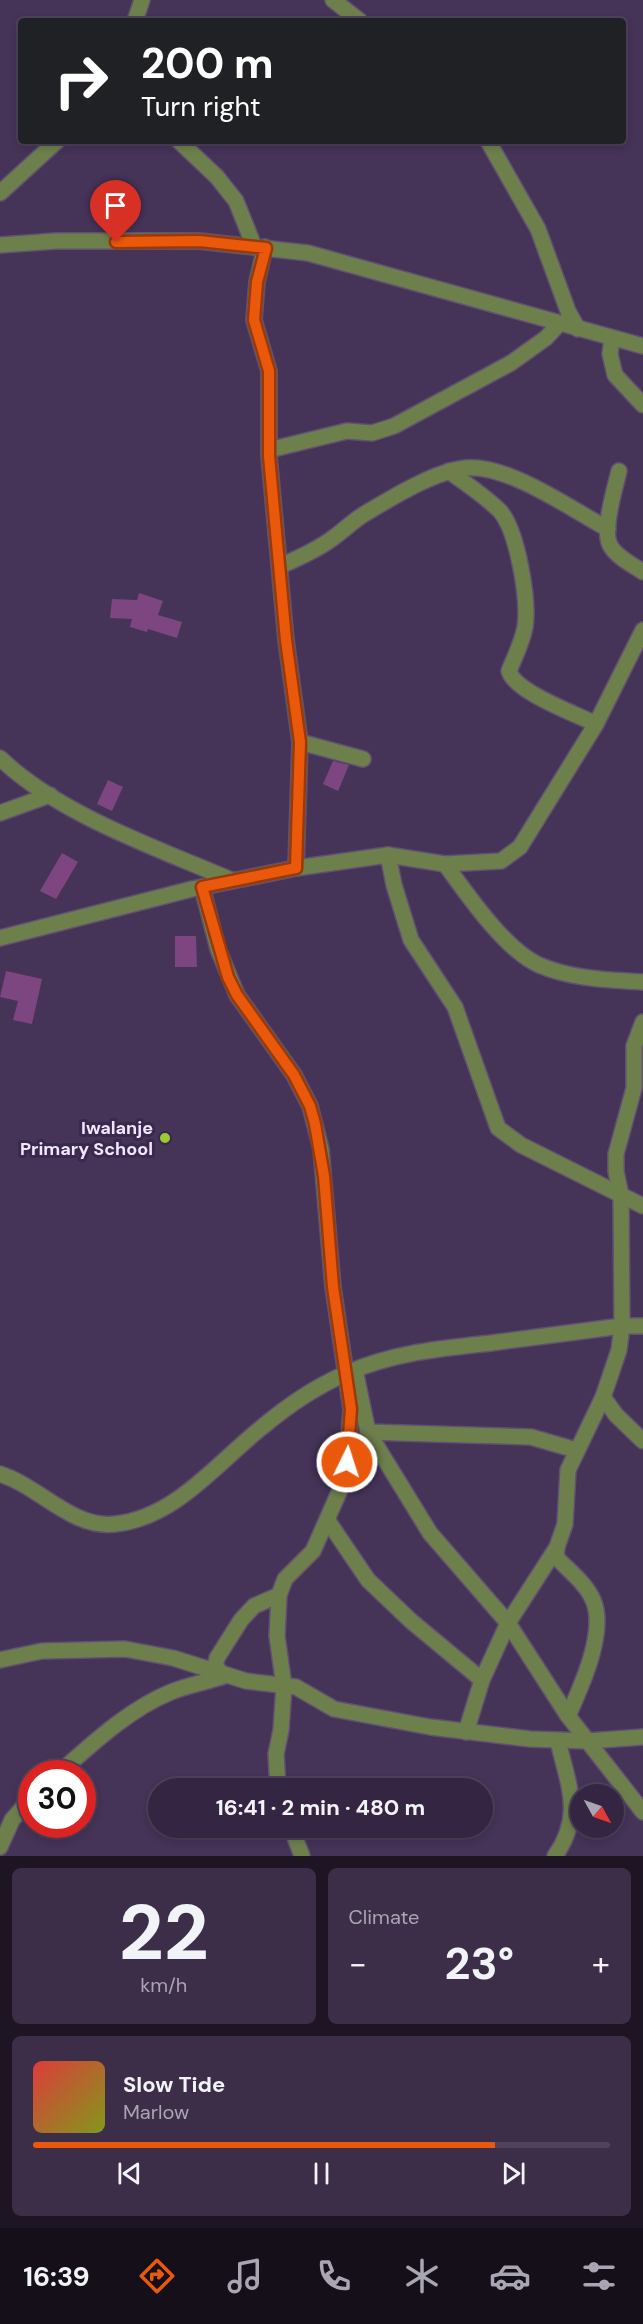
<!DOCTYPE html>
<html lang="en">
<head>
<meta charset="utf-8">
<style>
  :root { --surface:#342642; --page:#3c2e49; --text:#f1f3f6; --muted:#a9a5b2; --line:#4e435b; --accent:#ea580c }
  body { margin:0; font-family:"DM Sans",sans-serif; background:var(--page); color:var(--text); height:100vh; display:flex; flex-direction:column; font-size:22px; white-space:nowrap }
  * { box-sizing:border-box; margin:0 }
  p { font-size:20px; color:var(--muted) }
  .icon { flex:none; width:33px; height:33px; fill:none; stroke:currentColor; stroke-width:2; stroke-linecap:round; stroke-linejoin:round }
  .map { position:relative; height:1856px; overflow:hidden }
  .details { display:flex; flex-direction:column; gap:12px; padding:12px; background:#1d1524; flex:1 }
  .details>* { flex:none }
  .hud { position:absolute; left:18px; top:18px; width:608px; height:126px; border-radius:6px; box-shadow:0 3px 9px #0003,0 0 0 2px var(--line); background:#202124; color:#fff; overflow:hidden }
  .needle { width:39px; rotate:130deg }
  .controls { position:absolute; left:570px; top:1784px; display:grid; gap:12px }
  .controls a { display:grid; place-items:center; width:54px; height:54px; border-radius:50%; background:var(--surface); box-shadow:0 3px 9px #0003,0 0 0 2px var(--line); font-size:30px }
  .speed { position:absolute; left:18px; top:1760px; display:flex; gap:12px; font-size:30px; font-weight:700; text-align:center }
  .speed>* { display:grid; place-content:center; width:78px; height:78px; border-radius:50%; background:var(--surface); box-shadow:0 3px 9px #0003,0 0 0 2px var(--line); line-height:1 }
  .speed .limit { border:9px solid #d22; background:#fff; color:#111 }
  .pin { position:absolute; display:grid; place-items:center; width:51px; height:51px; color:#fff; margin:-62px -26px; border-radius:50% 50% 50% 0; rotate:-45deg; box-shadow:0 0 6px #0007 }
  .pin .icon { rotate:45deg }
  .me { position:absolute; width:66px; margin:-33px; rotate:4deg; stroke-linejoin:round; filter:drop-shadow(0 0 4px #0008) }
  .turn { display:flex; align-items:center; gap:21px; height:126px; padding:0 24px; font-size:27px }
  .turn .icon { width:78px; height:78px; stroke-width:2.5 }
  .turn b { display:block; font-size:42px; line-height:51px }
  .big { font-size:45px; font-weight:700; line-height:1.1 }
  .details .widget { flex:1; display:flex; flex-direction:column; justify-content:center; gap:9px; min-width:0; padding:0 21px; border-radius:9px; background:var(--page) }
  .details .dial { align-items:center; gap:0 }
  .dial b { font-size:78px; line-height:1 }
  .song { display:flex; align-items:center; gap:18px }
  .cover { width:72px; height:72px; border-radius:9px; background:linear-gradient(135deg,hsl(0 70% 55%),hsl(70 70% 35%)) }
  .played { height:6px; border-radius:3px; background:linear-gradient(90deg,var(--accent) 80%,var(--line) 80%) }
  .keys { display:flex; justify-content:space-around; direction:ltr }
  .heat { display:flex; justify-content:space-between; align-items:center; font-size:33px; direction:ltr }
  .details .tiles { flex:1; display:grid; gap:12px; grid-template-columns:1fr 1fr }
  .widget:last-child { grid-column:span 2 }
  .trip { position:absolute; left:148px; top:1778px; width:345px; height:60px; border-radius:30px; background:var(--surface); box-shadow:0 3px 9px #0003,0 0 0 2px var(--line); font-weight:700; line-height:60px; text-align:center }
  .menu { display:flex; height:96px; justify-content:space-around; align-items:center; background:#150f1a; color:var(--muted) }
  .menu .icon { width:42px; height:42px }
  .menu .active { color:var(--accent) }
  .menu b { font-size:27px; color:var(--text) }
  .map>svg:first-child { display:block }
  .building { fill:#7e4681 }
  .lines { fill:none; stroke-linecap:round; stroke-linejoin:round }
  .minor-casing { stroke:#605072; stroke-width:18 }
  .minor { stroke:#6d804c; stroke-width:15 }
  .route-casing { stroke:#983908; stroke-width:15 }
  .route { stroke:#ea580c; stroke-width:10 }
  .poi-dot { fill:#9cca31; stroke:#3a284d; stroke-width:2 }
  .labels { text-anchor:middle; stroke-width:6; stroke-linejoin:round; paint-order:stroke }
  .poi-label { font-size:18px; font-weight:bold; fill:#f0e6fd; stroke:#3a284d; text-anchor:end }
</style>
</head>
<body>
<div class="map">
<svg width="643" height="1856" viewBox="0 0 643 1856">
  <rect width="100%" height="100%" fill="#453358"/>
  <g class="building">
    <path d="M139,593L163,601L158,615L182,622L177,638L148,629L147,632L130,627L132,619L110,618L112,599L137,600Z"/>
    <path d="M333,761L349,765L338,791L323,784Z"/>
    <path d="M108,780L123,787L112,811L97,804Z"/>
    <path d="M62,853L78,862L56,899L40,891Z"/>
    <path d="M175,936H196L197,967H175Z"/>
    <path d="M6,971L42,979L32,1024L13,1020L18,1001L0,997Z"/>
  </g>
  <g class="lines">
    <defs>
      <g id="minor">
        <path d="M333,0L360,21"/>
        <path d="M135,21L142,0"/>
        <path d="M179,141L217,177L236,201L254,246"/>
        <path d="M488,141L538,229L568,311L578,329"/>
        <path d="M0,193L57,141"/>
        <path d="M0,245L56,241H199L308,253L643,346"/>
        <path d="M265,247L257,282L254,320L269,371V456L286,640L300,742L296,868"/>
        <path d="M612,338L610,354L615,375L643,405"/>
        <path d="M269,450L347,431L372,433L394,426L511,363L546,338L559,324"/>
        <path d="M449,471C466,484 485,496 500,511C518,532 529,601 525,627C522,643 515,656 509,671C515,692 576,714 596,724"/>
        <path d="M619,471C615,488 602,530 610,545C616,557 633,565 643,572"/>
        <path d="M280,566C299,558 317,550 333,538C344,530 354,520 366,513C393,497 435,471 466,468C508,464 571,509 608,529"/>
        <path d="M300,742L363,759"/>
        <path d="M0,758C58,814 157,848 231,880"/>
        <path d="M0,813L50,795"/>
        <path d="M388,855L394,885L411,940L455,1007L498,1128L521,1145L643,1206"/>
        <path d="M445,864C467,894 505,950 539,965C571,979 609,980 643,982"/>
        <path d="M202,887L218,949L237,995L294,1075L310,1106L321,1149L333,1287L351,1409L347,1462L340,1490L313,1551L285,1579L279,1595L277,1636L284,1686L281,1730L276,1754L278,1788"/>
        <path d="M0,938L192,889L296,868L388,855L445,864L501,861L520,847L596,724L643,630"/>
        <path d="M355,1370L368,1432L430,1533L508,1623L568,1716L643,1812"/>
        <path d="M603,1397L616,1415L643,1441"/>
        <path d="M368,1432L531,1437L576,1450"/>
        <path d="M0,1474C39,1486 72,1529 115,1524C175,1518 217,1463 261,1428C286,1407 315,1387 345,1374C391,1353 442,1348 491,1343C535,1337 578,1332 622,1326H643"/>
        <path d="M328,1521L368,1580L411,1621L482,1680"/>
        <path d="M557,1547L556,1557C568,1570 586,1583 593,1600C607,1631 581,1687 568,1716"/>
        <path d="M0,1660L42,1651L125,1649L173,1658L246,1681L296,1687L334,1709L430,1727L530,1739L587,1741L643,1737"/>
        <path d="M466,1732L482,1680L508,1623L557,1547L565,1524L568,1470L603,1397L619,1350L622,1326L621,1196L616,1171V1154L634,1088V1046L643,1022"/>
        <path d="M59,1773C92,1744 129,1709 171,1692C188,1685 207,1682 224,1676L215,1666L217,1658L241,1620L254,1606L279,1595"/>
        <path d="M291,1827L302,1856"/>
        <path d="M0,1847L12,1820L32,1797"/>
        <path d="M555,1856C584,1815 568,1785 558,1741"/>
      </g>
    </defs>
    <use href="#minor" class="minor-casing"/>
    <use href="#minor" class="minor"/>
  </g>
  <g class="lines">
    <defs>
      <path id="route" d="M116,242L199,241L266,248L257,282L254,320L269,371V456L286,640L300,742L296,868L202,887L228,977L237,995L294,1075L310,1106L315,1124L324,1176L333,1287L351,1409L347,1462"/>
    </defs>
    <use href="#route" class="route-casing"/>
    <use href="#route" class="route"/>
  </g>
  <circle class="poi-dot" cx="165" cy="1138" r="6"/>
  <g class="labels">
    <g class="poi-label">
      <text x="153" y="1134">Iwalanje<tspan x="153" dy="21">Primary School</tspan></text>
    </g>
  </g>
</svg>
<div class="controls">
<a><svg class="needle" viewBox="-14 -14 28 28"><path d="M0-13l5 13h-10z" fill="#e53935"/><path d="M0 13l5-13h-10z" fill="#a9a5b2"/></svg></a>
</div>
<div class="speed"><div class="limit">30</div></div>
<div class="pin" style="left:116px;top:242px;background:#d93025"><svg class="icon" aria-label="arrive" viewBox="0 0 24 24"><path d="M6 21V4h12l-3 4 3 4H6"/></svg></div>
<svg class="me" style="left:347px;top:1462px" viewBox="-20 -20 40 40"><circle r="17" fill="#ea580c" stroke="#fff" stroke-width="3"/><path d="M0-11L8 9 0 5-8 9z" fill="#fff"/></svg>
<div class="trip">16:41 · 2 min · 480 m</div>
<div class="hud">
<div class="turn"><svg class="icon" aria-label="right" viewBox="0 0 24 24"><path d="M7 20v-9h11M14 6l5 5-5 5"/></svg><div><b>200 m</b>Turn right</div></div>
</div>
</div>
<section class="details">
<div class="tiles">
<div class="widget dial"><b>22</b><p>km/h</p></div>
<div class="widget"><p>Climate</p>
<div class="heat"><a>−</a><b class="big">23°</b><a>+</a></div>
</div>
<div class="widget">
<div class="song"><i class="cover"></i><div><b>Slow Tide</b><p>Marlow</p></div></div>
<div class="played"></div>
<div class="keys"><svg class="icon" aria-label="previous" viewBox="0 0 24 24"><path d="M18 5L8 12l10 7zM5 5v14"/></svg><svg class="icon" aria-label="pause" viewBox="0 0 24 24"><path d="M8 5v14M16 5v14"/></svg><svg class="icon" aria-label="next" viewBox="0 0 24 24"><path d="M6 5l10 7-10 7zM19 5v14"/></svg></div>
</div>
</div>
</section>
<nav class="menu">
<b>16:39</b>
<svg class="icon active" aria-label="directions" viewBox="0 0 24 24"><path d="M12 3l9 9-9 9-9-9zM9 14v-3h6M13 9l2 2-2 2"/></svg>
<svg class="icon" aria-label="music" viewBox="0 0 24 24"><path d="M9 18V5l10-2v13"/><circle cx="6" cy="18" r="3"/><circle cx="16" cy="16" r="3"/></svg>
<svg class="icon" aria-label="phone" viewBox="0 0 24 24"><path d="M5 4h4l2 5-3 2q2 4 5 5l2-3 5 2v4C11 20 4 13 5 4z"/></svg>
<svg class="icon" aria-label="climate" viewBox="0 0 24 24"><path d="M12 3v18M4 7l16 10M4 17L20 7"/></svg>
<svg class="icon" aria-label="car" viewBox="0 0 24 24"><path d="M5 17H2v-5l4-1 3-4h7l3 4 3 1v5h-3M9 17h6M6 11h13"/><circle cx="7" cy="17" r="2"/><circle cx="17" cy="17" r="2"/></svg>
<svg class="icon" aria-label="filters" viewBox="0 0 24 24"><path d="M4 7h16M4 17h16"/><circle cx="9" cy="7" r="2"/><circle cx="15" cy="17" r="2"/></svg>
</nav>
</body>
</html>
